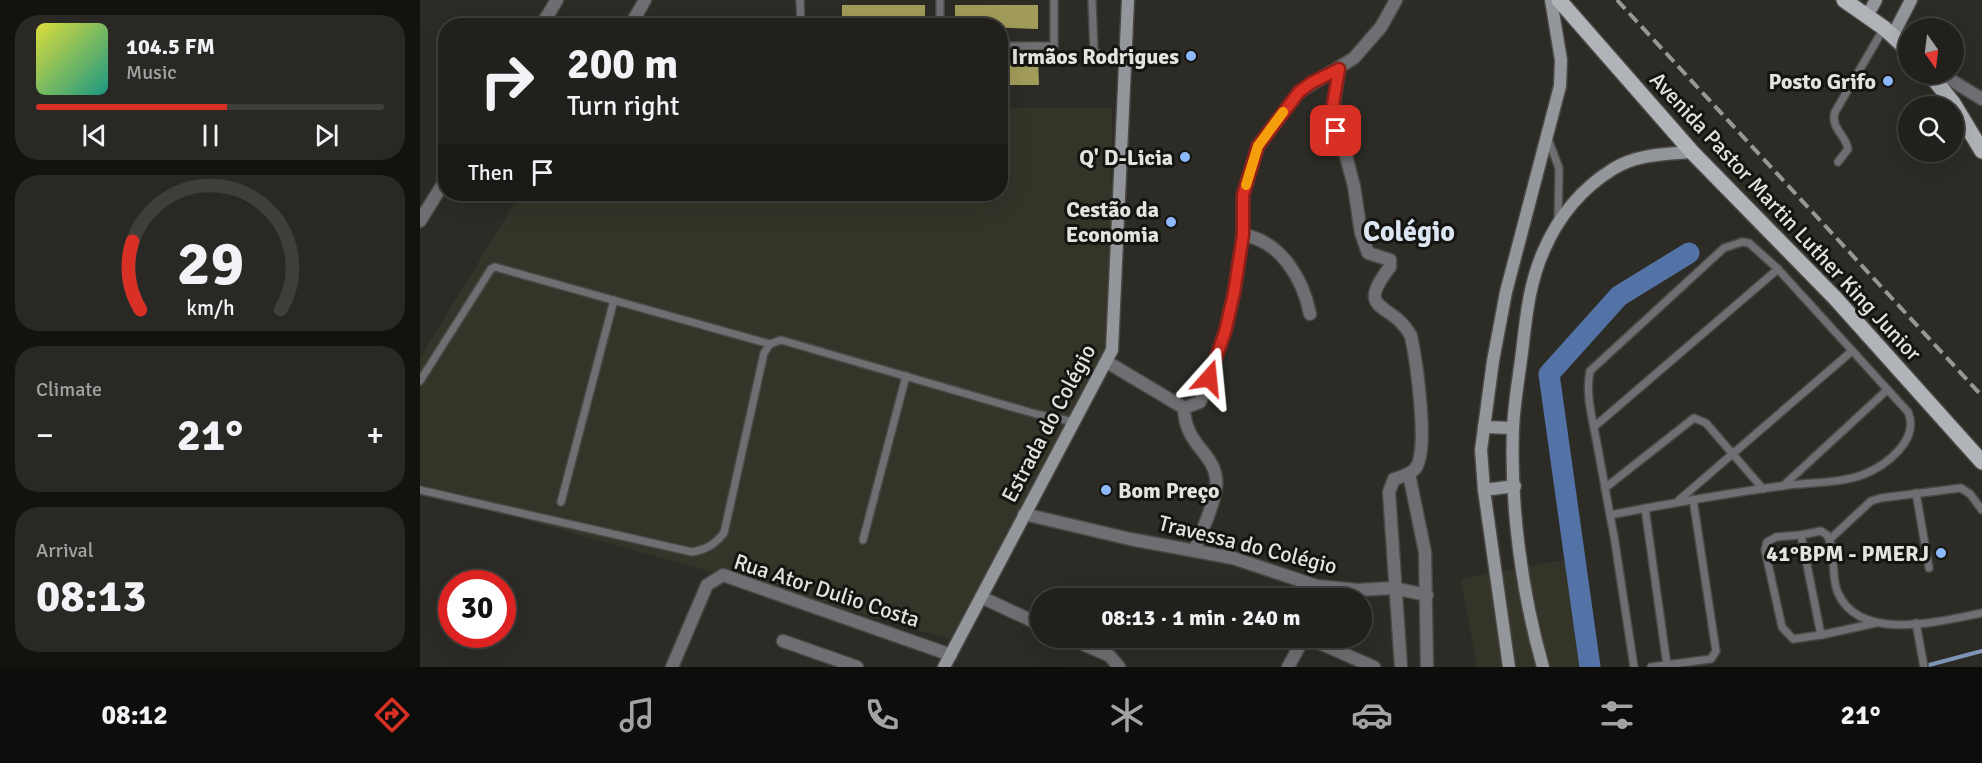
<!DOCTYPE html>
<html lang="en">
<head>
<meta charset="utf-8">
<style>
  :root { --surface:#21201c; --page:#292825; --text:#f1f3f6; --muted:#a2a3a3; --line:#3e3e3b; --accent:#d93025 }
  body { margin:0; font-family:Signika,sans-serif; background:var(--page); color:var(--text); height:100vh; display:flex; flex-direction:column; font-size:22px; white-space:nowrap }
  * { box-sizing:border-box; margin:0 }
  p { font-size:20px; color:var(--muted) }
  .icon { flex:none; width:33px; height:33px; fill:none; stroke:currentColor; stroke-width:2; stroke-linecap:round; stroke-linejoin:round }
  .map { position:relative; flex:1; overflow:hidden }
  .side { display:flex; flex-direction:column; gap:15px; padding:15px; background:#12120f; width:420px }
  .side>* { flex:none }
  .banner { position:absolute; left:18px; top:18px; width:570px; height:183px; border-radius:24px; box-shadow:0 6px 24px #0002,0 0 0 2px var(--line); background:#21201c; color:var(--text); overflow:hidden }
  .needle { width:39px; rotate:166deg }
  .controls { position:absolute; left:1478px; top:18px; display:grid; gap:12px }
  .controls a { display:grid; place-items:center; width:66px; height:66px; border-radius:50%; background:var(--surface); box-shadow:0 6px 24px #0002,0 0 0 2px var(--line); font-size:30px }
  .speed { position:absolute; left:18px; top:570px; display:flex; gap:12px; font-size:30px; font-weight:700; text-align:center }
  .speed>* { display:grid; place-content:center; width:78px; height:78px; border-radius:50%; background:var(--surface); box-shadow:0 6px 24px #0002,0 0 0 2px var(--line); line-height:1 }
  .speed .limit { border:9px solid #d22; background:#fff; color:#111 }
  .pin { position:absolute; display:grid; place-items:center; width:51px; height:51px; color:#fff; margin:-26px; border-radius:12px; box-shadow:0 3px 9px #0006 }
  .me { position:absolute; width:66px; margin:-33px; rotate:18deg; stroke-linejoin:round; filter:drop-shadow(0 0 4px #0008) }
  .turn { display:flex; align-items:center; gap:21px; height:126px; padding:0 30px; font-size:27px }
  .turn .icon { width:78px; height:78px; stroke-width:2.5 }
  .turn b { display:block; font-size:42px; line-height:51px }
  .then { display:flex; align-items:center; height:57px; padding:0 30px; background:#0003; gap:12px; font-size:22px }
  .big { font-size:45px; font-weight:700; line-height:1.1 }
  .side .tile { flex:1; display:flex; flex-direction:column; justify-content:center; gap:9px; min-width:0; padding:0 21px; border-radius:24px; background:var(--page) }
  .side .dial { align-items:center; gap:0 }
  .dial svg { height:156px; overflow:visible; fill:none; stroke:var(--line); stroke-width:7; stroke-linecap:round; text-anchor:middle }
  .dial text { fill:var(--text); stroke:none }
  .song { display:flex; align-items:center; gap:18px }
  .cover { width:72px; height:72px; border-radius:9px; background:linear-gradient(135deg,hsl(60 70% 55%),hsl(170 70% 35%)) }
  .played { height:6px; border-radius:3px; background:linear-gradient(90deg,var(--accent) 55%,var(--line) 55%) }
  .keys { display:flex; justify-content:space-around; direction:ltr }
  .heat { display:flex; justify-content:space-between; align-items:center; font-size:33px; direction:ltr }
  .trip { position:absolute; left:610px; top:588px; width:342px; height:60px; border-radius:30px; background:var(--surface); box-shadow:0 6px 24px #0002,0 0 0 2px var(--line); font-weight:700; line-height:60px; text-align:center }
  .menu { display:flex; height:96px; justify-content:space-around; align-items:center; background:#0d0d0b; color:var(--muted) }
  .menu .icon { width:42px; height:42px }
  .menu .active { color:var(--accent) }
  .menu b { font-size:27px; color:var(--text) }
  main { display:flex; flex:1; min-height:0 }
  .map>svg:first-child { display:block }
  .built { fill:#353429 }
  .lines { fill:none; stroke-linecap:round; stroke-linejoin:round }
  .stream { stroke:#7e95b7; stroke-width:4 }
  .river { stroke:#5373a6; stroke-width:21 }
  .building { fill:#a29c5a }
  .lane-casing { stroke:#494844; stroke-width:10 }
  .street-casing { stroke:#494844; stroke-width:15 }
  .secondary-casing { stroke:#494844; stroke-width:15 }
  .primary-casing { stroke:#494844; stroke-width:18 }
  .lane { stroke:#6e6f72; stroke-width:7 }
  .street { stroke:#6e6f72; stroke-width:12 }
  .secondary { stroke:#93969a; stroke-width:12 }
  .primary { stroke:#b0b4b9; stroke-width:15 }
  .rail { stroke:#989793; stroke-width:4; stroke-dasharray:12 6; stroke-linecap:butt }
  .route-casing { stroke:#8d1f18; stroke-width:15 }
  .route { stroke:#d93025; stroke-width:10 }
  .slow { stroke:#f59e0b; stroke-width:10 }
  .poi-dot { fill:#8eb9fc; stroke:#141411; stroke-width:2 }
  .labels { text-anchor:middle; stroke-width:6; stroke-linejoin:round; paint-order:stroke }
  .poi-label { font-size:22px; font-weight:bold; fill:#e3e3df; stroke:#141411; text-anchor:end }
  .street-label { font-size:22px; fill:#e3e3df; stroke:#141411 }
  .district-label { font-size:28px; font-weight:bold; fill:#dce5f2; stroke:#141411 }
</style>
</head>
<body>
<main>
<section class="side">
<div class="tile">
<div class="song"><i class="cover"></i><div><b>104.5 FM</b><p>Music</p></div></div>
<div class="played"></div>
<div class="keys"><svg class="icon" aria-label="previous" viewBox="0 0 24 24"><path d="M18 5L8 12l10 7zM5 5v14"/></svg><svg class="icon" aria-label="pause" viewBox="0 0 24 24"><path d="M8 5v14M16 5v14"/></svg><svg class="icon" aria-label="next" viewBox="0 0 24 24"><path d="M6 5l10 7-10 7zM19 5v14"/></svg></div>
</div>
<div class="tile dial"><svg viewBox="0 0 100 80">
<path d="M14 69A42 42 0 1 1 86 69"/>
<path d="M14 69A42 42 0 0 1 10 34" stroke="#d93025"/>
<text x="50" y="56" font-size="32" font-weight="700">29</text>
<text x="50" y="72" font-size="11">km/h</text>
</svg></div>
<div class="tile"><p>Climate</p>
<div class="heat"><a>−</a><b class="big">21°</b><a>+</a></div>
</div>
<div class="tile"><p>Arrival</p><b class="big">08:13</b></div>
</section>
<div class="map">
<svg width="1562" height="667" viewBox="0 0 1562 667">
  <rect width="100%" height="100%" fill="#2c2b26"/>
  <g class="built">
    <path d="M581,108H692L690,346L530,639L0,490V358L100,194H580Z"/>
    <path d="M1164,556L1181,667H1057L1041,579Z"/>
  </g>
  <g class="lines">
    <path class="stream" d="M1509,665L1562,651"/>
    <path class="river" d="M1170,667L1129,374L1199,296L1269,253"/>
  </g>
  <g class="building">
    <rect x="422" y="5" width="83" height="21"/>
    <path d="M535,5H618V29L535,26Z"/>
    <path d="M580,61H618L619,85H580Z"/>
  </g>
  <g class="lines">
    <defs>
      <g id="lane">
        <path d="M380,0L381,26"/>
        <path d="M672,0L674,51L680,55L704,57"/>
        <path d="M520,26V0"/>
        <path d="M580,46H634V0"/>
        <path d="M1128,139L1139,168L1138,222"/>
        <path d="M1418,162L1428,149C1426,135 1410,128 1415,112L1464,28"/>
        <path d="M0,381L71,269L75,267L350,344"/>
        <path d="M1174,427L1358,269"/>
        <path d="M1363,486L1466,391"/>
        <path d="M1185,488L1274,418L1286,423L1343,489"/>
        <path d="M0,490L272,552C287,549 294,545 304,533L344,353L350,344L361,340L616,414L655,422"/>
        <path d="M1496,493L1509,568"/>
        <path d="M1259,500L1432,351"/>
        <path d="M141,502L194,300"/>
        <path d="M1225,508L1247,665"/>
        <path d="M1190,515C1247,504 1304,494 1361,486C1388,482 1417,484 1442,475C1466,466 1500,440 1488,412L1358,269L1329,243L1322,242L1304,248L1170,371C1165,396 1173,420 1177,444C1183,475 1188,506 1194,536L1214,667"/>
        <path d="M1381,535L1356,537L1347,542L1345,550L1362,627L1373,639L1401,635"/>
        <path d="M1410,539L1451,501L1461,498L1541,488L1550,494L1562,510"/>
        <path d="M443,540L486,376"/>
        <path d="M1456,623L1401,635L1381,535L1401,531L1407,535C1417,552 1410,576 1418,593C1440,643 1521,621 1562,613"/>
        <path d="M1496,623L1504,667"/>
        <path d="M1231,667L1291,659L1296,651L1273,499"/>
      </g>
      <g id="street">
        <path d="M121,26L137,0"/>
        <path d="M210,26L225,0"/>
        <path d="M919,69L911,122L922,141L934,186L941,233L948,253L970,260V267C933,314 973,301 991,336C996,360 1010,452 995,469C989,475 981,477 974,479L969,492L981,667"/>
        <path d="M1521,74L1562,99"/>
        <path d="M0,221L26,179"/>
        <path d="M823,235C861,241 883,279 890,314"/>
        <path d="M687,362L764,408C765,445 793,452 796,478C799,495 781,533 775,549"/>
        <path d="M764,408L780,402L805,332L814,293L823,235V195L838,146L879,92L934,58L961,27L976,0"/>
        <path d="M989,474L1005,552L1007,667"/>
        <path d="M604,514L710,539L813,558L897,586L938,590L973,588L1007,595"/>
        <path d="M561,597L621,625"/>
        <path d="M894,598L897,586"/>
        <path d="M649,638L690,656L699,667"/>
        <path d="M888,638L954,667"/>
        <path d="M363,641L437,667"/>
        <path d="M252,667L287,585L303,575L531,655"/>
        <path d="M868,667L884,638"/>
      </g>
      <g id="secondary">
        <path d="M1447,16L1456,0"/>
        <path d="M1473,35L1491,0"/>
        <path d="M1064,427L1093,428"/>
        <path d="M1064,490L1095,486"/>
        <path d="M524,667L692,350L708,0"/>
        <path d="M1089,667L1064,490L1061,450L1073,361L1086,292L1140,86L1141,60L1131,0"/>
        <path d="M1123,667C1102,594 1090,505 1093,429C1094,403 1099,377 1102,352C1106,318 1109,283 1124,250C1138,217 1162,188 1193,169C1216,154 1246,154 1272,152"/>
      </g>
      <g id="primary">
        <path d="M1139,0L1272,152L1415,298L1562,462"/>
        <path d="M1424,0L1464,28L1488,50"/>
        <path d="M1510,74L1533,103L1562,151"/>
      </g>
    </defs>
    <use href="#lane" class="lane-casing"/>
    <use href="#street" class="street-casing"/>
    <use href="#secondary" class="secondary-casing"/>
    <use href="#primary" class="primary-casing"/>
    <use href="#lane" class="lane"/>
    <use href="#street" class="street"/>
    <use href="#secondary" class="secondary"/>
    <use href="#primary" class="primary"/>
    <path class="rail" d="M1197,0L1562,396"/>
  </g>
  <g class="lines">
    <defs>
      <path id="route" d="M789,378L805,332L814,293L823,235V195L838,146L879,92L891,83L919,69L910,122L916,131"/>
    </defs>
    <use href="#route" class="route-casing"/>
    <use href="#route" class="route"/>
    <path class="slow" d="M826,185L838,146L863,112"/>
  </g>
  <g class="poi-dot">
    <circle cx="771" cy="56" r="6"/>
    <circle cx="1468" cy="81" r="6"/>
    <circle cx="765" cy="157" r="6"/>
    <circle cx="751" cy="222" r="6"/>
    <circle cx="686" cy="490" r="6"/>
    <circle cx="1521" cy="553" r="6"/>
  </g>
  <g class="labels">
    <g class="poi-label">
      <text x="759" y="64">Irmãos Rodrigues</text>
      <text x="1456" y="89">Posto Grifo</text>
      <text x="753" y="165">Q' D-Licia</text>
      <text x="739" y="217">Cestão da<tspan x="739" dy="25">Economia</tspan></text>
      <text x="698" y="498" text-anchor="start">Bom Preço</text>
      <text x="1509" y="561">41°BPM - PMERJ</text>
    </g>
    <g class="street-label">
      <text transform="translate(1366 216) rotate(47)" y="8">Avenida Pastor Martin Luther King Junior</text>
      <text transform="translate(628 423) rotate(-62)" y="8">Estrada do Colégio</text>
      <text transform="translate(828 544) rotate(14)" y="8">Travessa do Colégio</text>
      <text transform="translate(407 590) rotate(18)" y="8">Rua Ator Dulio Costa</text>
    </g>
    <g class="district-label">
      <text x="989" y="241">Colégio</text>
    </g>
  </g>
</svg>
<div class="controls">
<a><svg class="needle" viewBox="-14 -14 28 28"><path d="M0-13l5 13h-10z" fill="#e53935"/><path d="M0 13l5-13h-10z" fill="#a2a3a3"/></svg></a>
<a><svg class="icon" aria-label="search" viewBox="0 0 24 24"><circle cx="10" cy="10" r="6"/><path d="M15 15l6 6"/></svg></a>
</div>
<div class="speed"><div class="limit">30</div></div>
<div class="pin" style="left:916px;top:131px;background:#d93025"><svg class="icon" aria-label="arrive" viewBox="0 0 24 24"><path d="M6 21V4h12l-3 4 3 4H6"/></svg></div>
<svg class="me" style="left:789px;top:378px" viewBox="-20 -20 40 40"><path d="M0-17L14 15 0 8-14 15z" fill="#d93025" stroke="#fff" stroke-width="4"/></svg>
<div class="trip">08:13 · 1 min · 240 m</div>
<div class="banner">
<div class="turn"><svg class="icon" aria-label="right" viewBox="0 0 24 24"><path d="M7 20v-9h11M14 6l5 5-5 5"/></svg><div><b>200 m</b>Turn right</div></div>
<div class="then">Then<svg class="icon" aria-label="arrive" viewBox="0 0 24 24"><path d="M6 21V4h12l-3 4 3 4H6"/></svg></div>
</div>
</div>
</main>
<nav class="menu">
<b>08:12</b>
<svg class="icon active" aria-label="directions" viewBox="0 0 24 24"><path d="M12 3l9 9-9 9-9-9zM9 14v-3h6M13 9l2 2-2 2"/></svg>
<svg class="icon" aria-label="music" viewBox="0 0 24 24"><path d="M9 18V5l10-2v13"/><circle cx="6" cy="18" r="3"/><circle cx="16" cy="16" r="3"/></svg>
<svg class="icon" aria-label="phone" viewBox="0 0 24 24"><path d="M5 4h4l2 5-3 2q2 4 5 5l2-3 5 2v4C11 20 4 13 5 4z"/></svg>
<svg class="icon" aria-label="climate" viewBox="0 0 24 24"><path d="M12 3v18M4 7l16 10M4 17L20 7"/></svg>
<svg class="icon" aria-label="car" viewBox="0 0 24 24"><path d="M5 17H2v-5l4-1 3-4h7l3 4 3 1v5h-3M9 17h6M6 11h13"/><circle cx="7" cy="17" r="2"/><circle cx="17" cy="17" r="2"/></svg>
<svg class="icon" aria-label="filters" viewBox="0 0 24 24"><path d="M4 7h16M4 17h16"/><circle cx="9" cy="7" r="2"/><circle cx="15" cy="17" r="2"/></svg>
<b>21°</b>
</nav>
</body>
</html>
